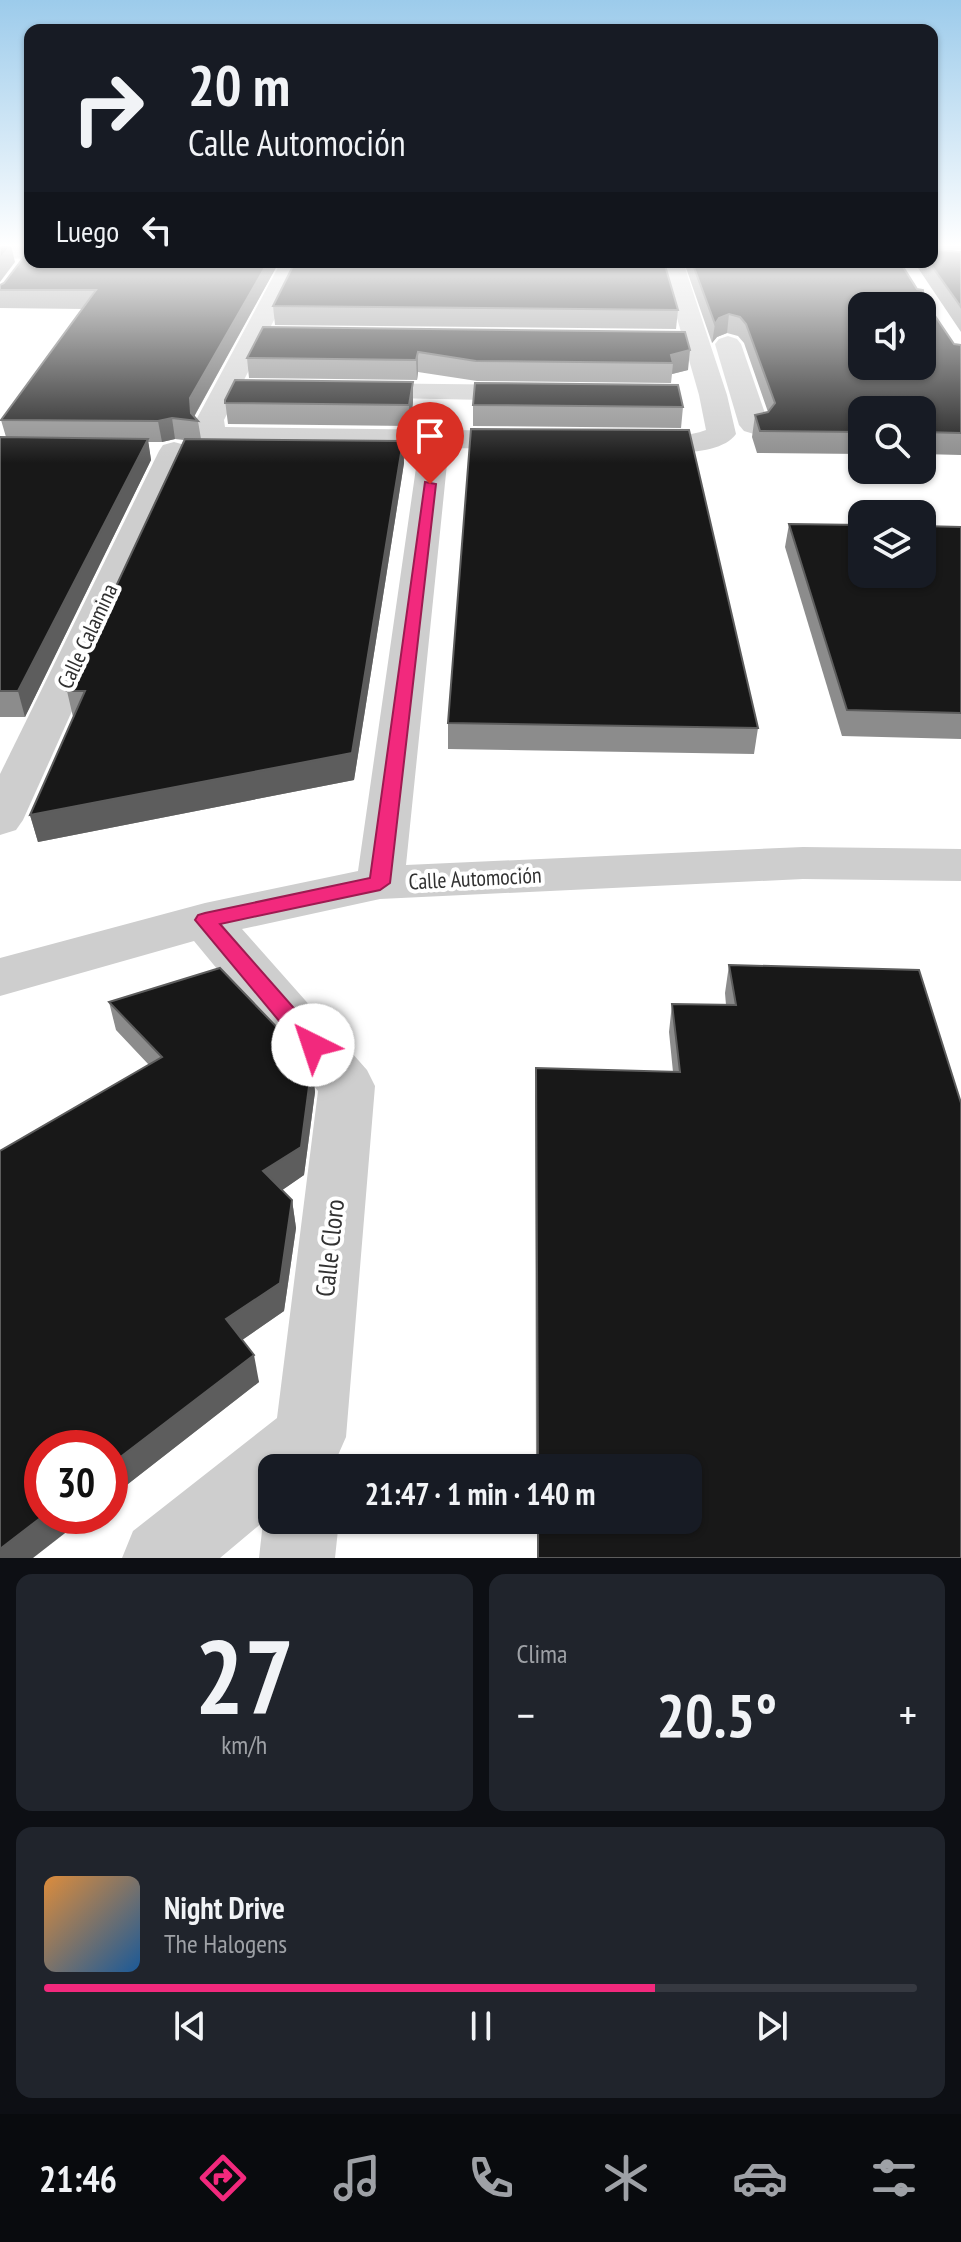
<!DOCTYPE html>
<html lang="es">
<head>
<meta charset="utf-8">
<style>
  :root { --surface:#171b24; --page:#20242c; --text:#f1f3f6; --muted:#9ea1a6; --line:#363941; --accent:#f2297d }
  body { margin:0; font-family:"PT Sans Narrow",sans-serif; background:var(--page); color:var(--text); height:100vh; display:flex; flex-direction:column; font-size:30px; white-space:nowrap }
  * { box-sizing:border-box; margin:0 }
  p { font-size:26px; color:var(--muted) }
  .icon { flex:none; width:44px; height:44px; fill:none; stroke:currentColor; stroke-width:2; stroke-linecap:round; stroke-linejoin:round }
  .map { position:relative; height:1558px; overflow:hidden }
  .sheet { display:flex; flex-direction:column; gap:16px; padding:16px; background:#0d0f14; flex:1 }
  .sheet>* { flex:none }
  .guide { position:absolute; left:24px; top:24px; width:914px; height:244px; border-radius:16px; box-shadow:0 2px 6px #0004; background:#171b24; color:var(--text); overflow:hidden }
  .fabs { position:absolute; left:848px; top:292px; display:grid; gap:16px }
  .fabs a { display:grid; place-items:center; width:88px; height:88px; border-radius:16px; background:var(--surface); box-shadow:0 2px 6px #0004; font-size:40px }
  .speed { position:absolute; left:24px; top:1430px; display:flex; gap:16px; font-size:40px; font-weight:700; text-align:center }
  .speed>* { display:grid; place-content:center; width:104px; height:104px; border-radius:50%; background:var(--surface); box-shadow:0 2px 6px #0004; line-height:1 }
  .speed .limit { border:12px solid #d22; background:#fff; color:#111 }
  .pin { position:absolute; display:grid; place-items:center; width:68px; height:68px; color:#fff; margin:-82px -34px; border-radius:50% 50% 50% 0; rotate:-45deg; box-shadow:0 0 8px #0007 }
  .pin .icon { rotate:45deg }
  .me { position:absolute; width:88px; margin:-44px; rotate:319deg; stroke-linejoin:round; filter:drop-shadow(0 0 6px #0008) }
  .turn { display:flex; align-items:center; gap:28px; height:168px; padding:0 32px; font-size:36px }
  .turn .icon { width:104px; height:104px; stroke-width:2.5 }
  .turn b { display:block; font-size:56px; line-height:68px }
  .then { display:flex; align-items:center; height:76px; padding:0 32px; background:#0003; gap:16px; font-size:30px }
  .big { font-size:60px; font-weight:600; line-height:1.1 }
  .sheet .widget { flex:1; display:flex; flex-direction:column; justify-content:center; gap:12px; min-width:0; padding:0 28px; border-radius:16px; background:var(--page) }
  .sheet .dial { align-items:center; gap:0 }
  .dial b { font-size:104px; line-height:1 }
  .song { display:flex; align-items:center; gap:24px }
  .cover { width:96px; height:96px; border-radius:12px; background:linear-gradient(135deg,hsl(30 70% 55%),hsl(210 70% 35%)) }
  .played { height:8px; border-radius:4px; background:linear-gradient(90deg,var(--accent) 70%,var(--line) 70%) }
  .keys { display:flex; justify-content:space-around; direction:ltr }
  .heat { display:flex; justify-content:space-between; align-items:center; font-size:44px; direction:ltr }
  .sheet .tiles { flex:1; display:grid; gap:16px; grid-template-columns:1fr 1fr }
  .widget:last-child { grid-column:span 2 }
  .trip { position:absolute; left:258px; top:1454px; width:444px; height:80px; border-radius:16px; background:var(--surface); box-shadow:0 2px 6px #0004; font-weight:600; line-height:80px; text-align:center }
  .tabs { display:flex; height:128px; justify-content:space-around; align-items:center; background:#090b0e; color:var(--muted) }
  .tabs .icon { width:56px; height:56px }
  .tabs .current { color:var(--accent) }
  .tabs b { font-size:36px; color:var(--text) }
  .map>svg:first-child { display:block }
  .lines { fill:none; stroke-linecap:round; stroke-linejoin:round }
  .service { fill:#cecece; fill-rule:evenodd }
  .minor { fill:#cecece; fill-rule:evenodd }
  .wall { fill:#8c8c8c }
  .shaded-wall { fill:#5d5d5d }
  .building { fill:#181818; stroke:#5d5d5d; stroke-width:2; fill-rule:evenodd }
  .route { fill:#f2297d; stroke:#9d1b51; stroke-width:2 }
  .labels { text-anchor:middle; stroke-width:8; stroke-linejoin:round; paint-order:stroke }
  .street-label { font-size:22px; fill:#313131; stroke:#fff }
  .near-street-label { font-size:26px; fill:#313131; stroke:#fff }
</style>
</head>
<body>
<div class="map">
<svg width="961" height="1558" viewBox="0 0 961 1558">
  <rect width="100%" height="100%" fill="#fff"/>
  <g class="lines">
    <path class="service" d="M362,447L433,448L443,454L433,460L355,457L352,453L355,449Z"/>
    <g class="minor">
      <path d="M0,245H30V259L0,258Z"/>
      <path d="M281,262H303L224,420L225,427L531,431L541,434L546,440L541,446L531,449L444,448L448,454L406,865L803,847L961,849V881L803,879L380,899L242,929L367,1070L375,1086L346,1437L335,1462L329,1468H272V1520H339L335,1558H259L263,1522L220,1558H122L133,1531L277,1418L318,1091L194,941L0,996V958L205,903L358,871L418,454L423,448L215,445C199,441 195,436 196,420Z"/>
      <path d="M661,262H683L727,395L736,434C719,459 648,454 621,447L617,441L621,435C649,428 679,441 706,430L699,395Z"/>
      <path d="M728,336L737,339L741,344L769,425L764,431L754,434L744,431L739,425L715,344L719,339Z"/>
      <path d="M352,383L535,385L545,387L549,393L545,399L535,401L342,397L338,391L342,385Z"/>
      <path d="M174,442L185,445L189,451L23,820L16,830L0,835V774L159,451L163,445Z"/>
    </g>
  </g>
  <g class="wall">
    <path d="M932,245H961V250L932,249L961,252V332L914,262H929Z"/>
    <path d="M30,262H279L194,417L198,421L201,439L403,441L404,463L354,780L38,842L30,815L74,717H73L67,691L184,440L175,439L162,442H148L151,460L25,717H0V437H6L1,420L83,309L0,308V285L4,283Z"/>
    <path d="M684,262H900L954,344L961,345V455L922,454V410H862V454L757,453L752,437L755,415L768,412L744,343L738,336L727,333L717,337L712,343Z"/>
    <path d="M273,306L678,310L676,329L275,325Z"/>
    <path d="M685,332L688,370L672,374L671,383L477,381L418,372L417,380L249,378L247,358Z"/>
    <path d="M225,400L413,402L410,426L228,424Z"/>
    <path d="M473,405L683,407L681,428L473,426Z"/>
    <path d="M789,524L961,527V739L842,736L785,547Z"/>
    <path d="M448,723L758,728L754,754L448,749Z"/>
    <path d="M729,965L961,1558H537V1520H688V1468H536L535,1097L536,1068L673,1072L669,1032L672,1004L726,1005L725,993Z"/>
    <path d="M109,1002L312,1064L315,1092L304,1175L282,1190L292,1200L296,1228L284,1311L242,1340L259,1382L110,1498V1448L149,1065L116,1030Z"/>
  </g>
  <g class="shaded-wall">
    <path d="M11,245L15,262L0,282V259Z"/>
    <path d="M268,262H279L192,420L190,398Z"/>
    <path d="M729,314L727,333L717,337L712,343L715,324L719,318Z"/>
    <path d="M690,350L688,370L672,374L673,363L671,355Z"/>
    <path d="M418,352V372L417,380L416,360Z"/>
    <path d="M413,382V402L410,426L409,405Z"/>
    <path d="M172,418L175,439L162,442L158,421Z"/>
    <path d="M148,439L151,460L25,717L18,691Z"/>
    <path d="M403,441L404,463L354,780L38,842L30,815Z"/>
    <path d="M312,1064L315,1092L304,1175L268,1200L263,1171Z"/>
    <path d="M292,1200L296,1228L284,1311L232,1347L226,1319Z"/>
    <path d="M254,1355L259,1382L110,1498V1465Z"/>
    <path d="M43,1516H87L33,1558H0V1549Z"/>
  </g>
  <g class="building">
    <path d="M0,245H11L0,259Z"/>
    <path d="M30,249V262H268L190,398L191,413L198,421L172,418L158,421L1,420L96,290H0V285L4,283Z"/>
    <path d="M932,249L961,252V307L929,262H932Z"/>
    <path d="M295,262H664L678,310L273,306Z"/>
    <path d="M692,262H900L917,289L923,290V298L954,344L961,345V433L922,432V410H862V432L760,431L755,415L768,412L775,403L746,324L740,317L729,314L719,318L715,324ZM862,306H922V366H862Z"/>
    <path d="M263,327L685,332L690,350L671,355L673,363L476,361L418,352L416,360L247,358Z"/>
    <path d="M235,380L413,382L409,405L225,403V400Z"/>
    <path d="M475,383L678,385L683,407L473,405Z"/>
    <path d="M471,429L689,430L758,728L448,723Z"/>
    <path d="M0,437L148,439L18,691H0Z"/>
    <path d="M185,439L403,441L352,753L30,815L85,691H67Z"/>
    <path d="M789,524L862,525V574H922V526L961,527V713L847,710Z"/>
    <path d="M729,965L919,970L961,1103V1558H538V1520H688V1468H538L536,1068L680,1072L672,1004L736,1005Z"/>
    <path d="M220,968L312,1064L301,1147L263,1171L292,1200L280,1283L226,1319L254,1355L110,1465V1448H42L43,1516L0,1549V1151L162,1057L109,1002Z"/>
  </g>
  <linearGradient id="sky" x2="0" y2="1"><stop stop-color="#9ccbeb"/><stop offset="0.53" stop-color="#fff"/><stop offset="1" stop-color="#fff" stop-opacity="0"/></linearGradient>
  <rect width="961" height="463" fill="url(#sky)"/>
  <path class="route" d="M425,482L436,484L390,883L380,890L220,924L321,1039L324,1045L321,1052L313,1054L305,1052L195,920L198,915L205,913L370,878Z"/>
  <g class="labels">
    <g class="street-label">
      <text transform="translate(87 636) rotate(-65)" y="8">Calle Calamina</text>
      <text transform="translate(475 878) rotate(-3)" y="8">Calle Automoción</text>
    </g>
    <g class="near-street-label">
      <text transform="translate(330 1248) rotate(-84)" y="9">Calle Cloro</text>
    </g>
  </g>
</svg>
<div class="fabs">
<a><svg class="icon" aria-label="sound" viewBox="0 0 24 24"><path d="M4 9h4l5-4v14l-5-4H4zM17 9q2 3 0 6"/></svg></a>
<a><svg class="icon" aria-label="search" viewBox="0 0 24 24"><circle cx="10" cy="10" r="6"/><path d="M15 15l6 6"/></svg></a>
<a><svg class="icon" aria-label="layers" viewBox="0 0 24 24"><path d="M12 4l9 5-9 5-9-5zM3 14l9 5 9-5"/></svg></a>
</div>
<div class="speed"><div class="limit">30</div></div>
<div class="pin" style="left:430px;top:484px;background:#d93025"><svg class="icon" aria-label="arrive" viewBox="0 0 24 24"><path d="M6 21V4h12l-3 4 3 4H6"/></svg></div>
<svg class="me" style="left:313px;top:1045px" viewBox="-20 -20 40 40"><circle r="19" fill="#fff"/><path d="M0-13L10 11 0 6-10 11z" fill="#f2297d"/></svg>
<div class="trip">21:47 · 1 min · 140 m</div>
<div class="guide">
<div class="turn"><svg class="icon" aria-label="right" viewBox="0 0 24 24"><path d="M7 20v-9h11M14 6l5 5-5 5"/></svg><div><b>20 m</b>Calle Automoción</div></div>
<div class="then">Luego<svg class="icon" aria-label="left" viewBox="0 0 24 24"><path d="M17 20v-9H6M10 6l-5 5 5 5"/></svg></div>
</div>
</div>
<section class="sheet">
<div class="tiles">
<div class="widget dial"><b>27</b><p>km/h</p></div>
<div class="widget"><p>Clima</p>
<div class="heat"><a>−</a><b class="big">20.5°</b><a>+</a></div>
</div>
<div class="widget">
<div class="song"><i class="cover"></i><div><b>Night Drive</b><p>The Halogens</p></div></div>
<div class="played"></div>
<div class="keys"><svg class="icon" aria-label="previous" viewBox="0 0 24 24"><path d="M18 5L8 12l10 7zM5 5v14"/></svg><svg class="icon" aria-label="pause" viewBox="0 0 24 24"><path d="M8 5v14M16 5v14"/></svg><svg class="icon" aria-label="next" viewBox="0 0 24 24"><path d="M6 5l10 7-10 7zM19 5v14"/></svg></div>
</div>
</div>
</section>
<nav class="tabs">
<b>21:46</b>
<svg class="icon current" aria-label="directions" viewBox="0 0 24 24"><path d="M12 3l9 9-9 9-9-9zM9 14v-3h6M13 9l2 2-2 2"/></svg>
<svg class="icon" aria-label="music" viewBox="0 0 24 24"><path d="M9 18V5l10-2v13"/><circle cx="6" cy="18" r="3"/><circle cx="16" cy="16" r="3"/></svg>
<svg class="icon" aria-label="phone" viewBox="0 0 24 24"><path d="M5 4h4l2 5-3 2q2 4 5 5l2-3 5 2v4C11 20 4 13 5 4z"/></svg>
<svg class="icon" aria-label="climate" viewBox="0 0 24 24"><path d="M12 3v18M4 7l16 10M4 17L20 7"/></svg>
<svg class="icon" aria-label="car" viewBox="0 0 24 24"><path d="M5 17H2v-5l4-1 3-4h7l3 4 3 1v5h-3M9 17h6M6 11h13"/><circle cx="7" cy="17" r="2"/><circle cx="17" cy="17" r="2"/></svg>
<svg class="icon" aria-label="filters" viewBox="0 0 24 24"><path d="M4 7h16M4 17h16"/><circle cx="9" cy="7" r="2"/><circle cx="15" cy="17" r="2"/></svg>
</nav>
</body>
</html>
